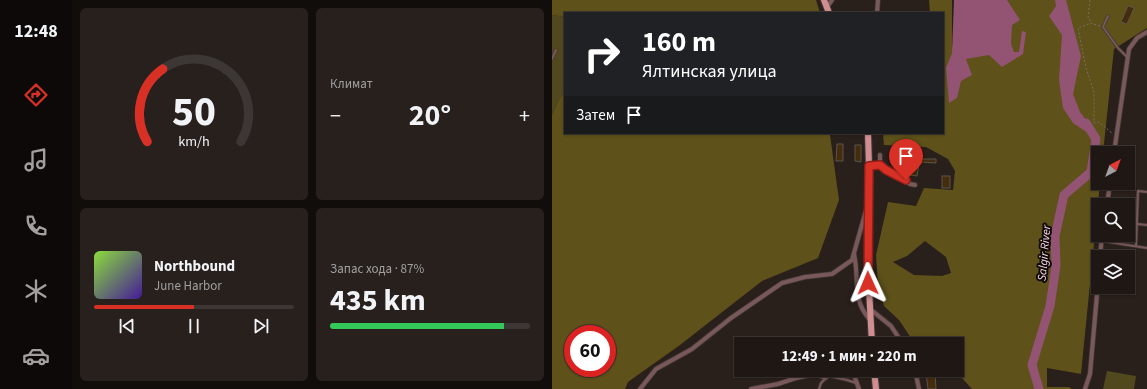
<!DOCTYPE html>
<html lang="ru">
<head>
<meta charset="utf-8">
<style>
  :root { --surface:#1f1714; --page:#27201d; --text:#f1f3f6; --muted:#a19fa0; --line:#3c3634; --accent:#d93025 }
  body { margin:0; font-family:"Source Sans 3",sans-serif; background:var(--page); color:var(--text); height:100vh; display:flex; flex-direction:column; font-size:15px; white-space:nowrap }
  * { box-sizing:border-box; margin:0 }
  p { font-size:13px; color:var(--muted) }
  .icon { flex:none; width:22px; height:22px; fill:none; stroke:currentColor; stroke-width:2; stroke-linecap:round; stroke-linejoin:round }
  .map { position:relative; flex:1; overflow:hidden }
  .panel { display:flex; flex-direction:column; gap:8px; padding:8px; background:#110d0b; width:480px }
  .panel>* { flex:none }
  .banner { position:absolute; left:12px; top:12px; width:380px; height:122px; border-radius:0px; box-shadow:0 1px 3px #0004,0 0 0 1px var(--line); background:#202124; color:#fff; overflow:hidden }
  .needle { width:26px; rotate:41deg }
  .controls { position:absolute; left:539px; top:146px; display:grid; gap:8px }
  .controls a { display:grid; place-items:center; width:44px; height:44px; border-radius:0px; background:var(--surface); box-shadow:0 1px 3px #0004,0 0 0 1px var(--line); font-size:20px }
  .speed { position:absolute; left:12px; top:325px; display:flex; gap:8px; font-size:20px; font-weight:700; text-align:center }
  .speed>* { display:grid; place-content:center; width:52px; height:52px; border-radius:50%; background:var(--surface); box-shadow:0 1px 3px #0004,0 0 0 1px var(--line); line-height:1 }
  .speed .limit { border:6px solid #d22; background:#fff; color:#111 }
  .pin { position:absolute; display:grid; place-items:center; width:34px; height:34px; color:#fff; margin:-41px -17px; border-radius:50% 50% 50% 0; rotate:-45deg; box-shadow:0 0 4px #0007 }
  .pin .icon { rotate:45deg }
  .me { position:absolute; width:44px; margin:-22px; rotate:359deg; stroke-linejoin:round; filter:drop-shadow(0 0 3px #0008) }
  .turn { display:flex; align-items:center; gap:14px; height:84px; padding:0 12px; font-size:18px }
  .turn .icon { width:52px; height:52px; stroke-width:2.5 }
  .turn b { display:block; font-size:28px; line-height:34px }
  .then { display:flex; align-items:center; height:38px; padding:0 12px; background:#0003; gap:8px; font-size:15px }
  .big { font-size:30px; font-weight:700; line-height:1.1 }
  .panel .card { flex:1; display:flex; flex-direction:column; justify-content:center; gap:6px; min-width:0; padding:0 14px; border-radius:6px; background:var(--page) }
  .panel .dial { align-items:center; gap:0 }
  .dial svg { height:104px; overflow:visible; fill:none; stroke:var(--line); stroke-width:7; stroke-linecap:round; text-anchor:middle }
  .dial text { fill:var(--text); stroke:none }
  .song { display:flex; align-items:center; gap:12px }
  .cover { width:48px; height:48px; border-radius:6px; background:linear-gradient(135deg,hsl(90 70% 55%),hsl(260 70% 35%)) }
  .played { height:4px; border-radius:2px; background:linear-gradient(90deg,var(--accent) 50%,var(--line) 50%) }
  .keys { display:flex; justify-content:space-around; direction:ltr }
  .heat { display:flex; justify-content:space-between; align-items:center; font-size:22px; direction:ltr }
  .charge { height:6px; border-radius:3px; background:linear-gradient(90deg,#34c759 87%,var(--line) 0) }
  .panel .tiles { flex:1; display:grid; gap:8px; grid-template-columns:repeat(2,1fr) }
  .trip { position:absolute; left:182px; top:337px; width:230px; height:40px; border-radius:0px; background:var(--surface); box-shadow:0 1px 3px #0004,0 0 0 1px var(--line); font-weight:700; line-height:40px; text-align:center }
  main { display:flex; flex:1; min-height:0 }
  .tabs { display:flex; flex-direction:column; width:72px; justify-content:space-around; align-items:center; background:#0c0908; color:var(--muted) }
  .tabs .icon { width:28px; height:28px }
  .tabs .on { color:var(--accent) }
  .tabs b { font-size:18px; color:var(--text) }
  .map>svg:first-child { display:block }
  .green { fill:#51481d }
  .forest { fill:#5e5119; fill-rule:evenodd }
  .water { fill:#935373 }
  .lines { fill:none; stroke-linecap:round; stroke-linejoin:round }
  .river { stroke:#935373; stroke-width:9 }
  .building { fill:#442c0d; stroke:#5b544c }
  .service-casing { stroke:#433935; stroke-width:3.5 }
  .minor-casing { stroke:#433935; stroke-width:5.5 }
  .primary-casing { stroke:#433935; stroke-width:8 }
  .path { stroke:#776f6b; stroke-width:1; stroke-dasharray:2 2; stroke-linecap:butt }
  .service { stroke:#785859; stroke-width:2 }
  .minor { stroke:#785859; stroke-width:4 }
  .primary { stroke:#d08e91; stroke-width:6 }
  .route-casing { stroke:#8d1f18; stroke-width:10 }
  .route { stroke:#d93025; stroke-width:7 }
  .labels { text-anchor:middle; stroke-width:4; stroke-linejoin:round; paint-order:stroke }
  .water-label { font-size:12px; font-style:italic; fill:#ffd7e9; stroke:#0e0a08 }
</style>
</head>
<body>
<main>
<nav class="tabs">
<b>12:48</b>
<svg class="icon on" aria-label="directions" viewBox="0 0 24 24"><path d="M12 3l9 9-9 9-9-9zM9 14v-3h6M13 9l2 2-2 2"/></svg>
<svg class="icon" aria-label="music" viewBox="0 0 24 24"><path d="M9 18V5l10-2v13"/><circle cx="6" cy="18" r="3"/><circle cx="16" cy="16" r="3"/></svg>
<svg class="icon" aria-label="phone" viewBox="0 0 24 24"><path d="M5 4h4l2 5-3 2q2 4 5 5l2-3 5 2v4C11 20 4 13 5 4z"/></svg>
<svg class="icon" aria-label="climate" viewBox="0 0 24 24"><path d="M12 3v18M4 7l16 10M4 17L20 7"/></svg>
<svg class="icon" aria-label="car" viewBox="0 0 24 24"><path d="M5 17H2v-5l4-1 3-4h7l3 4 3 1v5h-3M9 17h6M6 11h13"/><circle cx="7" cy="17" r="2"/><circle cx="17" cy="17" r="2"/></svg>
</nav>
<section class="panel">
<div class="tiles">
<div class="card dial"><svg viewBox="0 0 100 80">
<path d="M14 69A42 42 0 1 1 86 69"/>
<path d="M14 69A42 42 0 0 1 26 13" stroke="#d93025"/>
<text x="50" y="56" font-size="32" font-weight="700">50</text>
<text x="50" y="72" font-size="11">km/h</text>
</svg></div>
<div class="card"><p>Климат</p>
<div class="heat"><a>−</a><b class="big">20°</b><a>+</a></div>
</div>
<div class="card">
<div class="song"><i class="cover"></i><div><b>Northbound</b><p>June Harbor</p></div></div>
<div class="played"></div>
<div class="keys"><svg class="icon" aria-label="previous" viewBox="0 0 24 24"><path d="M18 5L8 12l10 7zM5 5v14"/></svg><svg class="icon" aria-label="pause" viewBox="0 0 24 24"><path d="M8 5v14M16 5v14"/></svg><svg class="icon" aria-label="next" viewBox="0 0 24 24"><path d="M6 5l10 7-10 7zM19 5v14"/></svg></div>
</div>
<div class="card"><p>Запас хода · 87%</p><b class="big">435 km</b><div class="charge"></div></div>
</div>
</section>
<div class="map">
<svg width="595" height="389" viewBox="0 0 595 389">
  <rect width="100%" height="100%" fill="#291f1b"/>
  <g class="green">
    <path d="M0,15L13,17V90L6,101L0,115Z"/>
    <path d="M555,371L584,376L582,389H551Z"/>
  </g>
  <g class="forest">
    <path d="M0,0H264L268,13H13V17L0,15Z"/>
    <path d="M377,0H400V47L440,0H595V28L562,49L551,153H546V183H548L529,374L495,368V387H517L520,389H420L409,377L399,370H405V344H363L347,320L332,306L326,285L324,255L336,202L364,206L372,188L401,190L403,171L396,159L374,147L332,145L331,133H391V13H378ZM373,241L394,257L399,273L390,276L362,275L341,262L355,256Z"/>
    <path d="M13,90V133H279L278,135L287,200L266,258L210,281L128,345L76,382L73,389H0V115L6,101ZM21,334H55V368H21Z"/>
  </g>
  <g class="water">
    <path d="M402,0H455L468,20L460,25L459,44L462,52H467L470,31L474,32L471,54L450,67L437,55L414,59L420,75L409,81L405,98L397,103L394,68L400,53Z"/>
    <path d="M503,0H514L529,56L521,94L528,112L542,130L539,135L521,123L511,108L507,80L510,35L497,16L504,6Z"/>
  </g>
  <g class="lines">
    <path class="river" d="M487,389L480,365L498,306L504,266L503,236L512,195L539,172L544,139L534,123"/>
  </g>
  <g class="building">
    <path d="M576,6L582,8L575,24L569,22Z"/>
    <path d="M285,144H291V161H284Z"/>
    <path d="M303,145H309V162L303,161Z"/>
    <path d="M362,155L370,156L369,159H384V163L369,162V164H367L365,176L358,175L359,164L361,165Z"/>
    <rect x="390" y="176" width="8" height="12"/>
    <path d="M383,372L384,389H376L374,373Z"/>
  </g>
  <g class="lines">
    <defs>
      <g id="service">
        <path d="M556,16L551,27L566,48L575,57"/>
        <path d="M0,59L4,50"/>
        <path d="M585,224L595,225"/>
        <path d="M550,241L595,248"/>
        <path d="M584,246L586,191L595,192"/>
        <path d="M277,376L295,380L304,383"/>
        <path d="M267,389L269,383L274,378"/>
      </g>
      <g id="minor">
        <path d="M275,7L280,0"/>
        <path d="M325,13L326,0"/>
        <path d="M562,153L577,49L585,38L595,32"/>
        <path d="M328,165V155"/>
        <path d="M317,166L328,165C337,173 350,176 358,184L363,185"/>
        <path d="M555,205L558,183"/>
        <path d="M302,254C308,281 299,298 318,320"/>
        <path d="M548,257L550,235"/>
        <path d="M318,309L339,326L351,344"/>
        <path d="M300,370L307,389"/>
        <path d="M363,370L367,389"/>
        <path d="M88,389L104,369L140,349L179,318L230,283L253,277L280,274L300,260L315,207"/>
        <path d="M199,389L226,384L244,378L264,374L273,378L276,376L282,370"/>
        <path d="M533,389L538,374L546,283"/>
      </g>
      <g id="primary">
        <path d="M272,0L277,13"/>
        <path d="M316,133L317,166L316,270L320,344"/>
        <path d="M322,370L324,389"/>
      </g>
    </defs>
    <use href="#service" class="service-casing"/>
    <use href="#minor" class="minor-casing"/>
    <use href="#primary" class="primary-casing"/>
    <g class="path">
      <path d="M538,0L536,17L539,22"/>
      <path d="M548,26L539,23L526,28L534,68L542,92V123L547,122L561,134"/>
    </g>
    <use href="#service" class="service"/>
    <use href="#minor" class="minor"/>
    <use href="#primary" class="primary"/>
  </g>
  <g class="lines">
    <defs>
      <path id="route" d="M316,283L317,166L328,165L334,170L354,180"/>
    </defs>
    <use href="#route" class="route-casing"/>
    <use href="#route" class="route"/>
  </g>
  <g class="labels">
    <g class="water-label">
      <text transform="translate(492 253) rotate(-85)" y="4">Salgir River</text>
    </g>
  </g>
</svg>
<div class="controls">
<a><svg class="needle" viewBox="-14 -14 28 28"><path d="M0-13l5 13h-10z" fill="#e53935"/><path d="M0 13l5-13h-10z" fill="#a19fa0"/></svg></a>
<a><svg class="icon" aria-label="search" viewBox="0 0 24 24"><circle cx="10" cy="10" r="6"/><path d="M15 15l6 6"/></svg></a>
<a><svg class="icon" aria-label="layers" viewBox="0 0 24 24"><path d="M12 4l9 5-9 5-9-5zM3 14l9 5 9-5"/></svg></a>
</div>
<div class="speed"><div class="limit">60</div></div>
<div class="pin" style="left:354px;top:180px;background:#d93025"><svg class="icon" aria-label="arrive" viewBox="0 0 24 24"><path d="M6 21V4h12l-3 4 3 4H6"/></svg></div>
<svg class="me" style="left:316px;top:283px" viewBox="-20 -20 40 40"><path d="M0-17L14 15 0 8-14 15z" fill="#d93025" stroke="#fff" stroke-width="4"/></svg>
<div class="trip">12:49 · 1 мин · 220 m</div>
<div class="banner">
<div class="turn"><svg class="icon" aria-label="right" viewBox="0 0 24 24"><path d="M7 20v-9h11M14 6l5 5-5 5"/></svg><div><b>160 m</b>Ялтинская улица</div></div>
<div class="then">Затем<svg class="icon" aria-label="arrive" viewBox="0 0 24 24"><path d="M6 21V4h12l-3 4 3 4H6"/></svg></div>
</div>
</div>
</main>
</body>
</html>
